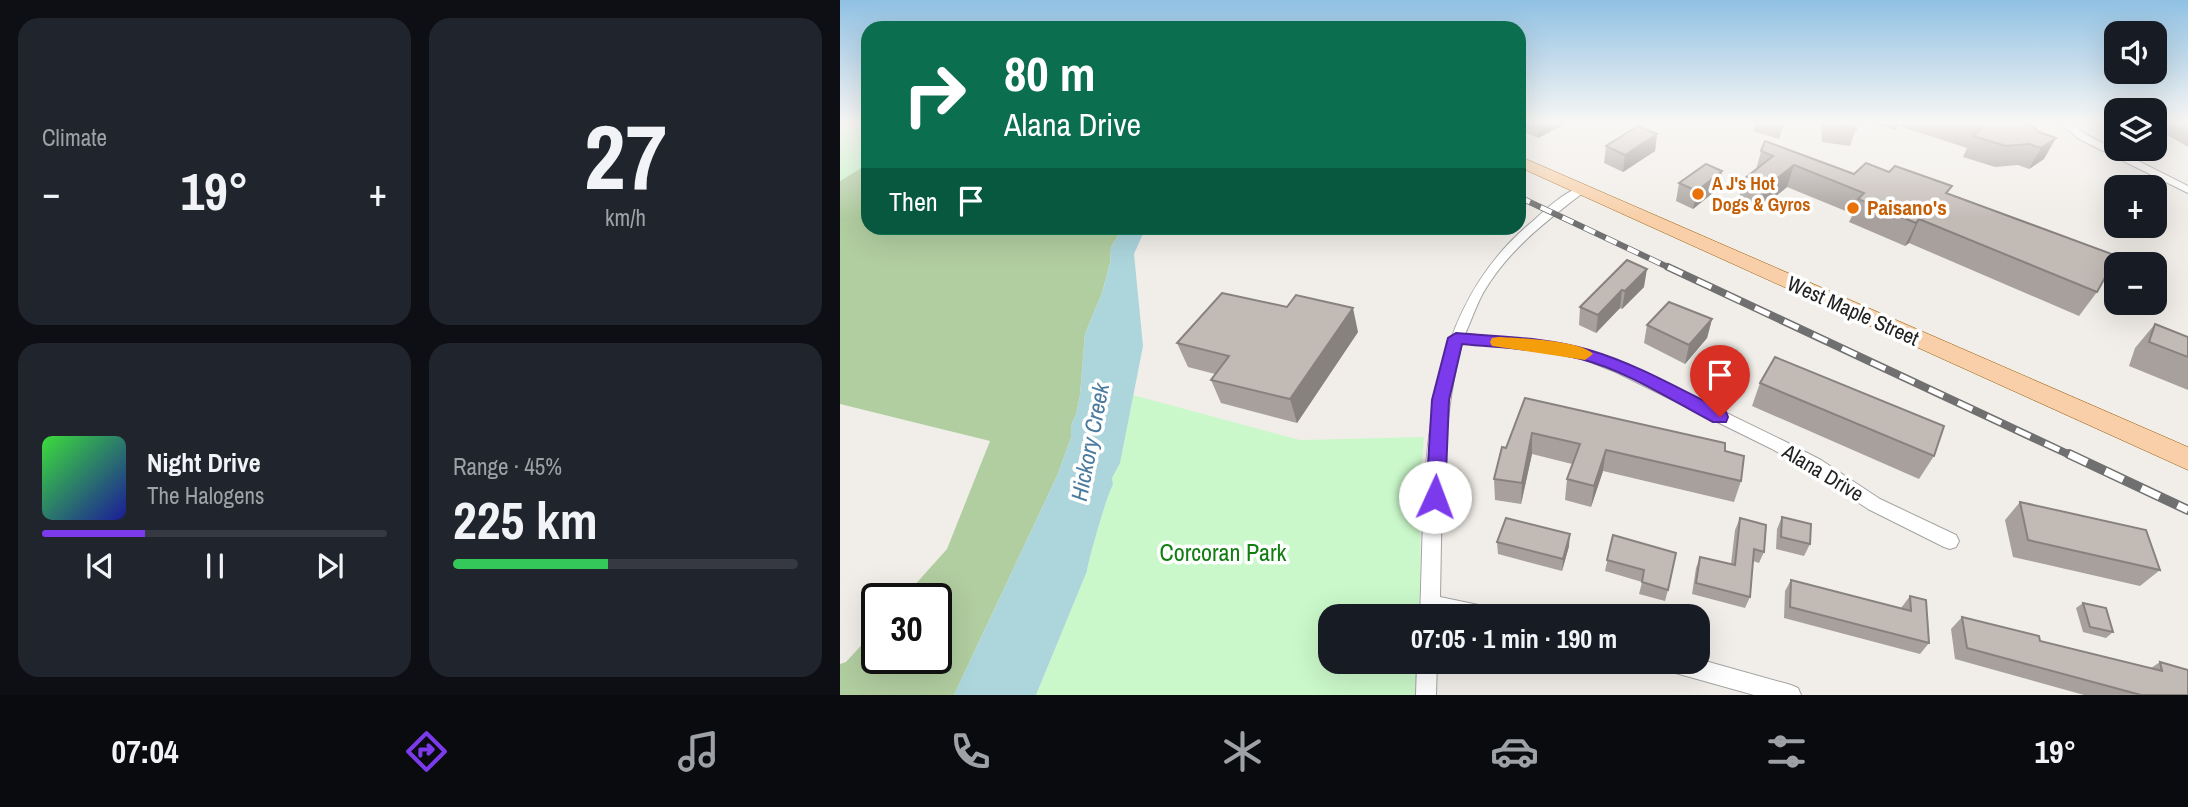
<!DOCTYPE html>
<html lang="en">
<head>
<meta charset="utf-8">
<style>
  :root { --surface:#171b24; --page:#20242c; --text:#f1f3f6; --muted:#9ea1a6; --line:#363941; --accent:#7c3aed }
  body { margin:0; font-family:"Archivo Narrow",sans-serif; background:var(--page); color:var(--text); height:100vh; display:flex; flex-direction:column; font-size:26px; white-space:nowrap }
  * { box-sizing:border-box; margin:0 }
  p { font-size:23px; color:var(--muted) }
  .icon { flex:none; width:38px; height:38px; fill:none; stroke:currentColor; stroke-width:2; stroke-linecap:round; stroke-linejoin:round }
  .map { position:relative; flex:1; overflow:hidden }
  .details { display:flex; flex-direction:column; gap:18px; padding:18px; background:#0d0f14; width:840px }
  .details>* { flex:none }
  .guide { position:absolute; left:21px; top:21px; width:665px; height:214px; border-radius:21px; box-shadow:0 7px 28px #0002; background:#0b6e4f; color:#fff; overflow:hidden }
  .tools { position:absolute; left:1264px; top:21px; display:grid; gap:14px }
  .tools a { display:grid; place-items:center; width:63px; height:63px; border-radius:14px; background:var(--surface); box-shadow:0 7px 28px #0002; font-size:35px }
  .speed { position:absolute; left:21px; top:583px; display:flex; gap:14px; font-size:35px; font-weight:700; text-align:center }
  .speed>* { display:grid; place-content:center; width:91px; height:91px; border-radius:50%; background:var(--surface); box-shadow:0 7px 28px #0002; line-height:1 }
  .speed .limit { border:4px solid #111; border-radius:10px; background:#fff; color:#111 }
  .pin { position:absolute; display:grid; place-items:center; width:60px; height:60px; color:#fff; margin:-72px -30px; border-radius:50% 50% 50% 0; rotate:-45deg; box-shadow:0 0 7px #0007 }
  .pin .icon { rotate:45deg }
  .me { position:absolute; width:77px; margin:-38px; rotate:2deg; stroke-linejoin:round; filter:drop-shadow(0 0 5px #0008) }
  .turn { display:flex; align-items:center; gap:24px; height:147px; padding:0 28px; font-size:32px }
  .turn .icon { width:91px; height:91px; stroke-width:2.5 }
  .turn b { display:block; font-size:49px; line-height:60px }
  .then { display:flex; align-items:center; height:66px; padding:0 28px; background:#0003; gap:14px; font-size:26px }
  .big { font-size:52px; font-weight:800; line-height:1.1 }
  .details .tile { flex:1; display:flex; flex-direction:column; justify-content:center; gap:10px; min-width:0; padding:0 24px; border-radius:21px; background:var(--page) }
  .details .dial { align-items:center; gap:0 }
  .dial b { font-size:91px; line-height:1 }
  .song { display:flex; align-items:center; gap:21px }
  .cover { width:84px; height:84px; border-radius:10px; background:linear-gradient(135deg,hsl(120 70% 55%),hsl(240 70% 35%)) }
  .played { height:7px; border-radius:4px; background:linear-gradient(90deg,var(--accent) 30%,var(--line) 30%) }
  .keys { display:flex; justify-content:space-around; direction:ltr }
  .heat { display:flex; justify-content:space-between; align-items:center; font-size:38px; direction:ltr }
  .charge { height:10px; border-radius:5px; background:linear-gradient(90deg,#34c759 45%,var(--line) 0) }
  .details .tiles { flex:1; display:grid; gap:18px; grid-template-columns:repeat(2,1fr) }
  .trip { position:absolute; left:478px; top:604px; width:392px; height:70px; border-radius:21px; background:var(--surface); box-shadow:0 7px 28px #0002; font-weight:800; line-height:70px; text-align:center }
  .tab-bar { display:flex; height:112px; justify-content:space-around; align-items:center; background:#090b0e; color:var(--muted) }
  .tab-bar .icon { width:49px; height:49px }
  .tab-bar .selected { color:var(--accent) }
  .tab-bar b { font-size:32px; color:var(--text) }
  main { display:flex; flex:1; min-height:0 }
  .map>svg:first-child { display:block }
  .forest { fill:#b1cea0 }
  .park { fill:#caf8ca }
  .water { fill:#acd5dc }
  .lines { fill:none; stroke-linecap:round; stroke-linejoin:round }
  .street-casing { stroke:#a3a3a3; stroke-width:2 }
  .primary-casing { stroke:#985d07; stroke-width:1 }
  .street { fill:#fff; fill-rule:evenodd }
  .primary { fill:#f8cfa8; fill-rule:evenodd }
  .rail-far2-casing { stroke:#707070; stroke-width:6 }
  .rail-far1-casing { stroke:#707070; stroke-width:8 }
  .rail-casing { stroke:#707070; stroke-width:10 }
  .rail-far2 { stroke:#fff; stroke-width:4.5; stroke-dasharray:12; stroke-linecap:butt }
  .rail-far1 { stroke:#fff; stroke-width:5; stroke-dasharray:16; stroke-linecap:butt }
  .rail { stroke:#fff; stroke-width:7; stroke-dasharray:20; stroke-linecap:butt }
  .wall { fill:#a7a09c }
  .shaded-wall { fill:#88827f }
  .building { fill:#c2bab5; stroke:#88827f; stroke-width:2 }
  .route { fill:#7c3aed; stroke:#51269a; stroke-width:2 }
  .slow { fill:#f59e0b }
  .food-dot { fill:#e8710a; stroke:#fff; stroke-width:2.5 }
  .labels { text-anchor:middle; stroke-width:7; stroke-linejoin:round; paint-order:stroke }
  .far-food-label { font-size:18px; font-weight:bold; fill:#c56008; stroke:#fff; text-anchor:start }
  .food-label { font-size:21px; font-weight:bold; fill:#c56008; stroke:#fff; text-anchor:start }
  .street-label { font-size:21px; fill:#222; stroke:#fff }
  .water-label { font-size:23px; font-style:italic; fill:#4b7b9e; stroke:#fff }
  .near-park-label { font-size:24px; fill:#117e12; stroke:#fff }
</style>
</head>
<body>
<main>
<section class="details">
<div class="tiles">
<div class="tile"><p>Climate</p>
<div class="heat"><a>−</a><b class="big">19°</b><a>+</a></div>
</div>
<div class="tile dial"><b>27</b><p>km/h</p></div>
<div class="tile">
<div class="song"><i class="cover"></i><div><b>Night Drive</b><p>The Halogens</p></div></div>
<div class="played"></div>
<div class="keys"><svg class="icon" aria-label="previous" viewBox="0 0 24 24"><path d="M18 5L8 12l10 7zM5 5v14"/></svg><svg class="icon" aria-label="pause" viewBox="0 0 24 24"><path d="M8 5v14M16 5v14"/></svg><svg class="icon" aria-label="next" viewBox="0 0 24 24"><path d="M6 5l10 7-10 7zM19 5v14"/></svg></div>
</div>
<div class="tile"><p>Range · 45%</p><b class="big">225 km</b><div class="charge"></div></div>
</div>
</section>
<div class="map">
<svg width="1348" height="695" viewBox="0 0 1348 695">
  <rect width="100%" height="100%" fill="#f1eee9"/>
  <path class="forest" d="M28,158V228H283L271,247L270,263L262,293L245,334L240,395L236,415L231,425V438L217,476L114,695H0V664L6,662L37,628V658H96V598H63L107,549L150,441L0,404V175Z"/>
  <g class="park">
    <path d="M0,122H28V164L0,181Z"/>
    <path d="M293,395L460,440L584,437C578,497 582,556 579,616H490V662H577L575,695H196L247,571C248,561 268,491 273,485L272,478L280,463Z"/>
  </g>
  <path class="water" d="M283,228H312L302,236L294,254L303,346L280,463L272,478L273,485C268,491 248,561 247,571L196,695H114L217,476L231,438V425L236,415L240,395L245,334L262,293L270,263L271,247Z"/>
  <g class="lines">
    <defs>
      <g id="street">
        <path d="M1218,122H1229L1247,135L1348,186V193L1239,139Z"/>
        <path d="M740,187L744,188V192C705,222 668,250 643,293C636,306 631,321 625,334L703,341L745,349L786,364L944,441L981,460L1040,499L1116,535L1119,541L1116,547L1110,549L1104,547L1028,509L969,470L932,449L776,372L743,359L703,351L622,343C600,427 602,511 600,597L648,607L655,610L658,616H580C586,477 574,318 693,221C706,209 723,193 740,187Z"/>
        <path d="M858,659L951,685L958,688L961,695H914L832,672L825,669L822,662H858Z"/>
        <path d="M577,662H597L596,695H576Z"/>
      </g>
      <path id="primary" d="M679,156L1348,447V470L679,167Z"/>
    </defs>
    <use href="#street" class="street-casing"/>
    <use href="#primary" class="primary-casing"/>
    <use href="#street" class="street"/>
    <use href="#primary" class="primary"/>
    <defs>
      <path id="rail-far2" d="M679,197L832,269"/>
      <path id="rail-far1" d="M828,267L1232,456"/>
      <path id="rail" d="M1229,454L1348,510"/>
    </defs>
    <use href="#rail-far2" class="rail-far2-casing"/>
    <use href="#rail-far1" class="rail-far1-casing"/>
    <use href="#rail" class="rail-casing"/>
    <use href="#rail-far2" class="rail-far2"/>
    <use href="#rail-far1" class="rail-far1"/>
    <use href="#rail" class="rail"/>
  </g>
  <g class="wall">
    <path d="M680,122H725V124L698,138L680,130Z"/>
    <path d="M915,122H944L939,139L913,131Z"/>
    <path d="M981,122H1015L1016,129L1010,146L982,142Z"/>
    <path d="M1030,122H1188L1199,132L1204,159L1189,169L1178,165L1155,167L1123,157L1127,148L1059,126L1055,130Z"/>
    <path d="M1329,122H1348V147L1322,132Z"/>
    <path d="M817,134L815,151L783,172L764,163L766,146Z"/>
    <path d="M921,151L1014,174L1109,194L1257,292L1239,316L1069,243L1065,246L1009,222L1013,214L947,187L918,211L898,202L904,179L916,170Z"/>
    <path d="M839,183L879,188L853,209L836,201Z"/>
    <path d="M787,260L804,287L782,309L780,308L756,333L739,325L740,307Z"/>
    <path d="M447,307L518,332L457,423L381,403L371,380L375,374L348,367L337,343Z"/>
    <path d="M872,319L867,338L845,364L804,343L807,325Z"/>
    <path d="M1315,324L1348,337V390L1289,366L1295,348Z"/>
    <path d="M920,383L1094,456L1079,479L912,406Z"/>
    <path d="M685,398L885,451L901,481L894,502L763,471L751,507L725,500L727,479L732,464L692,454L681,504L655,500L654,479Z"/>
    <path d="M1180,502L1320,570L1300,586L1173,557L1165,520Z"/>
    <path d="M942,517L970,544L964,556L936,549L937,529Z"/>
    <path d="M900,518L924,552L919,563L913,561L910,597L905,608L852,594L856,568L860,557L891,564L895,530Z"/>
    <path d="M773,535L828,590L825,601L799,594L802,582L765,571Z"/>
    <path d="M657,542L729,546L722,571L658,554Z"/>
    <path d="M951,580L1061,608L1070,596L1089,643L1080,654L944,618L945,591Z"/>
    <path d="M1243,603L1273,632L1266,638L1243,632L1236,608Z"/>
    <path d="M1122,617L1200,641L1311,668L1320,662L1348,695H1244L1115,659L1111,629Z"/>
  </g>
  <g class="shaded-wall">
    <path d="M708,122H725V124L698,138L699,127Z"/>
    <path d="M817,134L815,151L783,172L785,155Z"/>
    <path d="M1216,138L1204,159L1189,169L1201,148Z"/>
    <path d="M954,165L947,187L918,211L925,188Z"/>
    <path d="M882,171L879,188L853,209L857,191Z"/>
    <path d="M1079,219L1069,243L1065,246L1076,223Z"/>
    <path d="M807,269L804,287L782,309L785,291Z"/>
    <path d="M782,290L780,308L756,333L758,315Z"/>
    <path d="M513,308L518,332L457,423L450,399Z"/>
    <path d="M872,319L867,338L845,364L849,345Z"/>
    <path d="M692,433V454L681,504L682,483Z"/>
    <path d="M766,450L763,471L751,507L754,486Z"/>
    <path d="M730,534L729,546L722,571L723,559Z"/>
  </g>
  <g class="building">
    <path d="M686,122H708L699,127Z"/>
    <path d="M987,122H1015L1016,129L987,125Z"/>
    <path d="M1120,122H1188L1199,132L1216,138L1201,148L1189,144L1166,146L1133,136L1142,128Z"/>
    <path d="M798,126L817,134L785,155L766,146Z"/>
    <path d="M925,141L1014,174L1026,163L1049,172L1055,166L1112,186L1106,193L1277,256L1257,292L1079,219L1076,223L1018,199L1024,193L954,165L925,188L904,179L933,156L921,151Z"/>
    <path d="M866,164L882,171L857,191L839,183Z"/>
    <path d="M787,260L807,269L785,291L782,290L758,315L740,307Z"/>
    <path d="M382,293L447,307L456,295L513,308L450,399L371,380L389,356L337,343Z"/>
    <path d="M829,302L872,319L849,345L807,325Z"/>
    <path d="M1315,324L1348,337V357L1309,342Z"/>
    <path d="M935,357L1104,426L1094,456L920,383Z"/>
    <path d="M685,398L885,443V451L904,456L901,481L766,450L754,486L727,479L740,444L692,433L682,483L654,479L662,447L666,448Z"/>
    <path d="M1180,502L1306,530L1320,570L1188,540Z"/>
    <path d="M942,517L971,524L970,544L941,537Z"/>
    <path d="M666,518L730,534L723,559L657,542Z"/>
    <path d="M900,518L926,525L924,552L914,549L910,597L856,583L860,557L895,565Z"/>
    <path d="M773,535L836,553L828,590L802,582L804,570L767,560Z"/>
    <path d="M951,580L1071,611L1070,596L1086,600L1089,643L950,607Z"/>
    <path d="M1243,603L1266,608L1273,632L1250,627Z"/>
    <path d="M1122,617L1199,636L1200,641L1322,671L1320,662L1348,670V695H1301L1127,648Z"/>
  </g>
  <linearGradient id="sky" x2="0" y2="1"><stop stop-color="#90c1e3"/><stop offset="0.56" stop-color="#f9f7f5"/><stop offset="1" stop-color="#f9f7f5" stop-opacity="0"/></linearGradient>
  <rect width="1348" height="219" fill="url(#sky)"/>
  <path class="route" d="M616,333C660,337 707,337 749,350C797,364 841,390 886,412L888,417L886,422H873C831,400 787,371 741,359C702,349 662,348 622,344L609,400L605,497L602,503L595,505L589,503L586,497L592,400L608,338Z"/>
  <path class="slow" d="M658,337C677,338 742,340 753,354L745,360L652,346L650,342L652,338Z"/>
  <g class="food-dot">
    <circle cx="858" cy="194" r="7"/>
    <circle cx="1013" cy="208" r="7"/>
  </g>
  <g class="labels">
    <g class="far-food-label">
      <text x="872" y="190">A J's Hot<tspan x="872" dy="21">Dogs &amp; Gyros</tspan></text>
    </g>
    <g class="food-label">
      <text x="1027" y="215">Paisano's</text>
    </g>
    <g class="street-label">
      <text transform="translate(1013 311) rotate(24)" y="7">West Maple Street</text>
      <text transform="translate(983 473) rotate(31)" y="7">Alana Drive</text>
    </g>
    <g class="water-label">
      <text transform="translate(250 442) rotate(-79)" y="8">Hickory Creek</text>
    </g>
    <g class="near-park-label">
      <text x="383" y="561">Corcoran Park</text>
    </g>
  </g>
</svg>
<div class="tools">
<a><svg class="icon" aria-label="sound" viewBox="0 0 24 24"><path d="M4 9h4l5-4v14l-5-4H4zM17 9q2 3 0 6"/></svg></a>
<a><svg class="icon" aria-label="layers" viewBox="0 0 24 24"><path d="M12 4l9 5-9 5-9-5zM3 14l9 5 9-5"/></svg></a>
<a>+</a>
<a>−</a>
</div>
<div class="speed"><div class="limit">30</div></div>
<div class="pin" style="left:880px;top:417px;background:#d93025"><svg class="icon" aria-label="arrive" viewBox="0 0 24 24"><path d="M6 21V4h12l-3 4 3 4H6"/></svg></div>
<svg class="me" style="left:595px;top:497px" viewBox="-20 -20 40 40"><circle r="19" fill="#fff"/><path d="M0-13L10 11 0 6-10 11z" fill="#7c3aed"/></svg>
<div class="trip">07:05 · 1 min · 190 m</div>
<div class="guide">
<div class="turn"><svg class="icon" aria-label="right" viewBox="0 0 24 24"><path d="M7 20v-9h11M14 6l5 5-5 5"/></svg><div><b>80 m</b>Alana Drive</div></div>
<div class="then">Then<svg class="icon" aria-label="arrive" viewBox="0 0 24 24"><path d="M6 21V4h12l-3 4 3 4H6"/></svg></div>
</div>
</div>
</main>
<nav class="tab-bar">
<b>07:04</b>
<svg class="icon selected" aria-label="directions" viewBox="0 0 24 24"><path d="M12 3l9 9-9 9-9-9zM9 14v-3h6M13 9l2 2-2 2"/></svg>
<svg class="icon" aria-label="music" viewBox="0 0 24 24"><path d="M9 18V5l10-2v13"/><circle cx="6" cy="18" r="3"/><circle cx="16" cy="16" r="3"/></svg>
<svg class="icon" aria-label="phone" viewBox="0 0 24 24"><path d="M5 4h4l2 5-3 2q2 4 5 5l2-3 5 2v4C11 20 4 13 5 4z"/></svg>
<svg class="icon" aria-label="climate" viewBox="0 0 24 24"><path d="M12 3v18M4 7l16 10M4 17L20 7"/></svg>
<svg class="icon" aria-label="car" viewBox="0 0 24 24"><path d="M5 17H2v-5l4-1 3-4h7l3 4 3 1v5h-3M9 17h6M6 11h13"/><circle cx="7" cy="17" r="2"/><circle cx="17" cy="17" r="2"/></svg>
<svg class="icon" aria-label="filters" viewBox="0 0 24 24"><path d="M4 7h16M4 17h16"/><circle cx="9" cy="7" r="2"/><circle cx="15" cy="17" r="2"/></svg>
<b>19°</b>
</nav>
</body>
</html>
